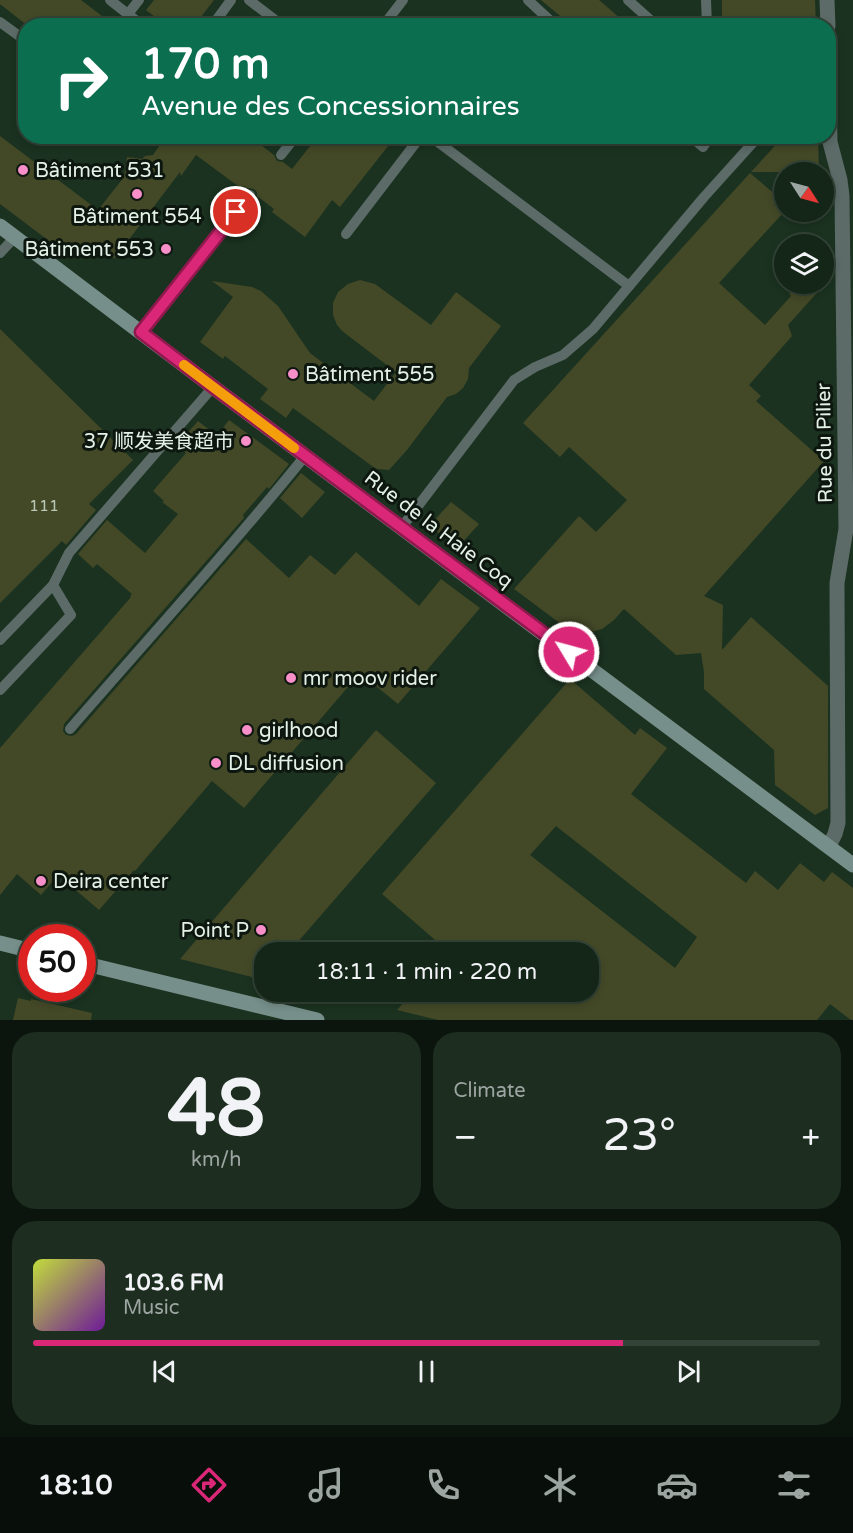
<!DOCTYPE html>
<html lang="en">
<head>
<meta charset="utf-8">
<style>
  :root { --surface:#142618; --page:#1d2e21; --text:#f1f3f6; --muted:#9da5a2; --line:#334337; --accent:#db2777 }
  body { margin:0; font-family:"Varela Round","Noto Sans SC",sans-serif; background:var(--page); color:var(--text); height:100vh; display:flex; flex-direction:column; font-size:22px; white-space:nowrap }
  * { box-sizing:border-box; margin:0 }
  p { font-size:20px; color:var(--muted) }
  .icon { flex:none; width:33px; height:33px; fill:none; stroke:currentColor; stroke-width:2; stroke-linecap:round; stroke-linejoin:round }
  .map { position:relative; height:1020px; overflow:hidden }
  .side { display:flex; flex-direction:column; gap:12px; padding:12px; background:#0b150d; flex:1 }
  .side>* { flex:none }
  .banner { position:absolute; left:18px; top:18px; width:818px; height:126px; border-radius:24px; box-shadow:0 3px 9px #0003,0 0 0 2px var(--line); background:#0b6e4f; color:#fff; overflow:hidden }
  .needle { width:39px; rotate:126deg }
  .buttons { position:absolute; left:774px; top:162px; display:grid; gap:12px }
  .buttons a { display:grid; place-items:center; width:60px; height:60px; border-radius:50%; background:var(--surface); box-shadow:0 3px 9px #0003,0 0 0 2px var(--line); font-size:30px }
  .speed { position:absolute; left:18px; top:924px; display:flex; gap:12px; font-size:30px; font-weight:700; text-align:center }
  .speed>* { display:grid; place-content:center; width:78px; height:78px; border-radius:50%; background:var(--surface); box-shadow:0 3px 9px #0003,0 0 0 2px var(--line); line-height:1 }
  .speed .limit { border:9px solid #d22; background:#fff; color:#111 }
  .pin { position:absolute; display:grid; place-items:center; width:51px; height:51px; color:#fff; margin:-26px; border:3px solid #fff; border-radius:50%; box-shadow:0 2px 6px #0007 }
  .me { position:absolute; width:66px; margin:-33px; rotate:307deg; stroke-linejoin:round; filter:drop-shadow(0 0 4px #0008) }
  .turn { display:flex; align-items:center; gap:21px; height:126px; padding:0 24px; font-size:27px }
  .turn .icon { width:78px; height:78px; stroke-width:2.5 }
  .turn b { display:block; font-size:42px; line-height:51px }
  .big { font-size:45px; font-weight:600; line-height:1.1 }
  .side .card { flex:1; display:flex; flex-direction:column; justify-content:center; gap:9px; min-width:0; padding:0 21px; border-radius:24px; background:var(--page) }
  .side .dial { align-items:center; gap:0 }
  .dial b { font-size:78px; line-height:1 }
  .song { display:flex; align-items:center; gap:18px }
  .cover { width:72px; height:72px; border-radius:9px; background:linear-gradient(135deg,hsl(70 70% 55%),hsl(280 70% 35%)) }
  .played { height:6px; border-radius:3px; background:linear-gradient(90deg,var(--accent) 75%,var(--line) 75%) }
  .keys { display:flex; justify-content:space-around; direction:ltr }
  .heat { display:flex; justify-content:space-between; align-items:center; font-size:33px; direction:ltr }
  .side .tiles { flex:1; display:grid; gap:12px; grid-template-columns:1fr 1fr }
  .card:last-child { grid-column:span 2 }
  .trip { position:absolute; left:254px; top:942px; width:345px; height:60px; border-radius:24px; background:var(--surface); box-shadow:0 3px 9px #0003,0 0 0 2px var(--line); font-weight:600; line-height:60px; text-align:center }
  .tab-bar { display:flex; height:96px; justify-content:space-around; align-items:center; background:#080f0a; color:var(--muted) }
  .tab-bar .icon { width:42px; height:42px }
  .tab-bar .current { color:var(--accent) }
  .tab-bar b { font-size:27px; color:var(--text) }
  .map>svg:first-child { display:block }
  .building { fill:#434927; fill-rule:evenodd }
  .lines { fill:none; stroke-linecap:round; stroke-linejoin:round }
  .lane { stroke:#5c6b68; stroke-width:10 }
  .street { stroke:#5c6b68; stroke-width:15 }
  .secondary { stroke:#768f8a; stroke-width:15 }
  .route-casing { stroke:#8e194d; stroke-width:15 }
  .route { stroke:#db2777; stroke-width:10 }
  .slow { stroke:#f59e0b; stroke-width:10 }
  .poi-dot { fill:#f98fc9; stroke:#0d170f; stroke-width:2 }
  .labels { text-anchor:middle; stroke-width:6; stroke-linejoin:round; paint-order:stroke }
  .number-label { font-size:16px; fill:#bbc7b6 }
  .poi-label { font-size:20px; fill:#e3f1e6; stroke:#0d170f; text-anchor:start }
  .street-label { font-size:20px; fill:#e3f1e6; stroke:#0d170f }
</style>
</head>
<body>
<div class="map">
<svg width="853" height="1020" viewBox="0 0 853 1020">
  <rect width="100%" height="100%" fill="#1b3220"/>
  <g class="building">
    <path d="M0,0H81L115,26H28L0,4Z"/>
    <path d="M154,0H214L194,26H167L146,10Z"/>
    <path d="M541,0H599L629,26H572Z"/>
    <path d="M722,0H815L816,26H722Z"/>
    <path d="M0,136L98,210L124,177L127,157L142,159L145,156L153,155L166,136H249L274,155L277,161L283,162L292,169L318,136H396L340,207L332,200L305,237L272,212L274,209L257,196V192L254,189L247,188L244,186L242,189L196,155L181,176L180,172L115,258L65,253L0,204Z"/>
    <path d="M784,136H818L819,172H751Z"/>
    <path d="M750,173L784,202V212L719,283L765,325L791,296L789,293L792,292L790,289L800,284H825L788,325L792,336L749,385L761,396L756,401L824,461L704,596L723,605L722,650L751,617L828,686V808L815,815L775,785L774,750L704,689V672L701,653L676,655L624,609L614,620L602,629L588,633L574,631L561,624L514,589L579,516L596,532L627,500L569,447L560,457L523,423Z"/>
    <path d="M360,280L375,284L431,325L456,292L501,326L469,368L468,379L463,388L456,394L447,397L407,450L389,470L377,469L372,466L293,408L286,418L260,399L268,389L225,356L223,359L200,342L233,297L212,281L252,287L261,291L278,306L310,353L374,401L396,372L342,331L337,325L333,315V303L338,292L348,284Z"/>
    <path d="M0,329L133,460L89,504L96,510L66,545L62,541L0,603Z"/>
    <path d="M229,420L289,464L269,489L267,487L243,515L244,518L242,520L64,724L63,731L66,735L72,736L76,734L246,539L289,578L310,555L335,575L356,552L419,606L441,579L480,608L398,704L360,673L244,808L212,781L135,871L134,870L99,910L58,875L41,895L17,874L0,895V748L131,597L130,596L132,594L97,564L93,568L78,554L107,520L145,553L178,514L162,502L164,501L153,491L186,453L177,445L198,421L217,436Z"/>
    <path d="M301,473L325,492L302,518L280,498Z"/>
    <path d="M451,502L479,524L458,547L429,526Z"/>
    <path d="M570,679L635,735L640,728L667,748L631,794L746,883L755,871L778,890L800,863L824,882L832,872L853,888V1020H851L830,1004L817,1020H438L397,1010L413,992H588V952H449L382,894ZM556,826L697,937L675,968L530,855Z"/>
    <path d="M376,730L436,783L289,952H264V980L180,959Z"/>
    <path d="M18,998L31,1001V999L92,1013L91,1020H13Z"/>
  </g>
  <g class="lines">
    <g class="lane">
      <path d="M110,0L143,26"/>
      <path d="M249,0L283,26"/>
      <path d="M528,0L556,26"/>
      <path d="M628,0L657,26"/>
      <path d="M706,0L707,26"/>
      <path d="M128,14L139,0"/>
      <path d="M0,22L26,41"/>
      <path d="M212,26L231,0"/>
      <path d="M383,26L403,0"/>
      <path d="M430,136L629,286"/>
      <path d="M690,136L703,147L710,136"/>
      <path d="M281,155L296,136"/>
      <path d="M346,234L421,136"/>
      <path d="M0,253L15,237"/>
      <path d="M142,332L250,195"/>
      <path d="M402,527L514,380L535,367L563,355L593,329L704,197L759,136"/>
      <path d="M0,640L53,585L69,553L213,387"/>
      <path d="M0,690L71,615L53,585"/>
      <path d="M70,729C149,638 230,549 305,456"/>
    </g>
    <g class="street">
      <path d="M827,0L828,26"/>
      <path d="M828,38L830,142L840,180L842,196L846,529L837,583L838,823L835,834L829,846"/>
    </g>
    <g class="secondary">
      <path d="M0,226L213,387L853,865"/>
      <path d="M0,943L32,951"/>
      <path d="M82,963L317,1020"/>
    </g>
  </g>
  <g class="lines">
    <defs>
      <path id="route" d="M236,212L141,332L213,387L569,652"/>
    </defs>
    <use href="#route" class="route-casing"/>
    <use href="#route" class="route"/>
    <path class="slow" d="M184,365L294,448"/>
  </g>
  <g class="poi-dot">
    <circle cx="23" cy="170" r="6"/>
    <circle cx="137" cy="194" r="6"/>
    <circle cx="166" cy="249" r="6"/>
    <circle cx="293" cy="374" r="6"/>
    <circle cx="246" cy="441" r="6"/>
    <circle cx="291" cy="678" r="6"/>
    <circle cx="247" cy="730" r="6"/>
    <circle cx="216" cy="763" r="6"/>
    <circle cx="41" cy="881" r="6"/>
    <circle cx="261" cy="930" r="6"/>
  </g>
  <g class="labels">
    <g class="number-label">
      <text x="44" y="511">111</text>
    </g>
    <g class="poi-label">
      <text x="35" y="177">Bâtiment 531</text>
      <text x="137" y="223" text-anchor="middle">Bâtiment 554</text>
      <text x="154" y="256" text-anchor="end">Bâtiment 553</text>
      <text x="305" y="381">Bâtiment 555</text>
      <text x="234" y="448" text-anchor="end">37 顺发美食超市</text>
      <text x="303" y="685">mr moov rider</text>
      <text x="259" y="737">girlhood</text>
      <text x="228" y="770">DL diffusion</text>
      <text x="53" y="888">Deira center</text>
      <text x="249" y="937" text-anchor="end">Point P</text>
    </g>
    <g class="street-label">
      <text transform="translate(824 443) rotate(-91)" y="7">Rue du Pilier</text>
      <text transform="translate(439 529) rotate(37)" y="7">Rue de la Haie Coq</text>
    </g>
  </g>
</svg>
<div class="buttons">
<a><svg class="needle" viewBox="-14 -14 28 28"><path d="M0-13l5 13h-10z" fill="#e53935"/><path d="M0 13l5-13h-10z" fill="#9da5a2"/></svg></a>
<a><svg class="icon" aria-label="layers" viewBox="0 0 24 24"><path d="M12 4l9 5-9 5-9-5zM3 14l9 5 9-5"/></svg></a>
</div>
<div class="speed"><div class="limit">50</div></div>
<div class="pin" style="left:236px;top:212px;background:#d93025"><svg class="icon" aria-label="arrive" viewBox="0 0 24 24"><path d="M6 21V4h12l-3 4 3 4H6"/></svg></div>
<svg class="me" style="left:569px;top:652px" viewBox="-20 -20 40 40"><circle r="17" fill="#db2777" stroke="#fff" stroke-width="3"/><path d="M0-11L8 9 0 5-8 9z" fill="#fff"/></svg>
<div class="trip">18:11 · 1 min · 220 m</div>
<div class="banner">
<div class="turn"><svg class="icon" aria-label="right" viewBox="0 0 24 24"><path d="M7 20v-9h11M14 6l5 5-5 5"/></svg><div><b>170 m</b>Avenue des Concessionnaires</div></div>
</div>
</div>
<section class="side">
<div class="tiles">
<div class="card dial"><b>48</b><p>km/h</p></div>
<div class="card"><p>Climate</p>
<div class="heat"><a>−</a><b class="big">23°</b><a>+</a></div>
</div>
<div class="card">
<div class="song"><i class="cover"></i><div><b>103.6 FM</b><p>Music</p></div></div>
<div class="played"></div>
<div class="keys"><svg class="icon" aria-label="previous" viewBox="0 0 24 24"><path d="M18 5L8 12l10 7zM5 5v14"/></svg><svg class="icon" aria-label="pause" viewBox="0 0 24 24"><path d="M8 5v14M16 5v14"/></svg><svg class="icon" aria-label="next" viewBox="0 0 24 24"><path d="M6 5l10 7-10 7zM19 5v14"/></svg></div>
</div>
</div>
</section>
<nav class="tab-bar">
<b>18:10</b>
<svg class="icon current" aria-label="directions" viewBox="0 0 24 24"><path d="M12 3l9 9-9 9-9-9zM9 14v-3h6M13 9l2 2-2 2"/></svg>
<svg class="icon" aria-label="music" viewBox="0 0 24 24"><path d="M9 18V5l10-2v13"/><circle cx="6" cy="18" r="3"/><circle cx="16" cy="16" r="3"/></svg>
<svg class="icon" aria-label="phone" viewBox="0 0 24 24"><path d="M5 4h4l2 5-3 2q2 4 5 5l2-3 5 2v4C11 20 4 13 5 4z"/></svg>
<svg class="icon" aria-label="climate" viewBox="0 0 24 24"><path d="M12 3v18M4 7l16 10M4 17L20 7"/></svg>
<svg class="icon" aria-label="car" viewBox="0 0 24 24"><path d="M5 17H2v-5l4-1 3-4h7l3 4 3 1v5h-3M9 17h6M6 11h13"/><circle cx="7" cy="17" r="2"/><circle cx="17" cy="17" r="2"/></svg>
<svg class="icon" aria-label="filters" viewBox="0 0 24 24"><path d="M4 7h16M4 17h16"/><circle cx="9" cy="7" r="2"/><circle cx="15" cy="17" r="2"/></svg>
</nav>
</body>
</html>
